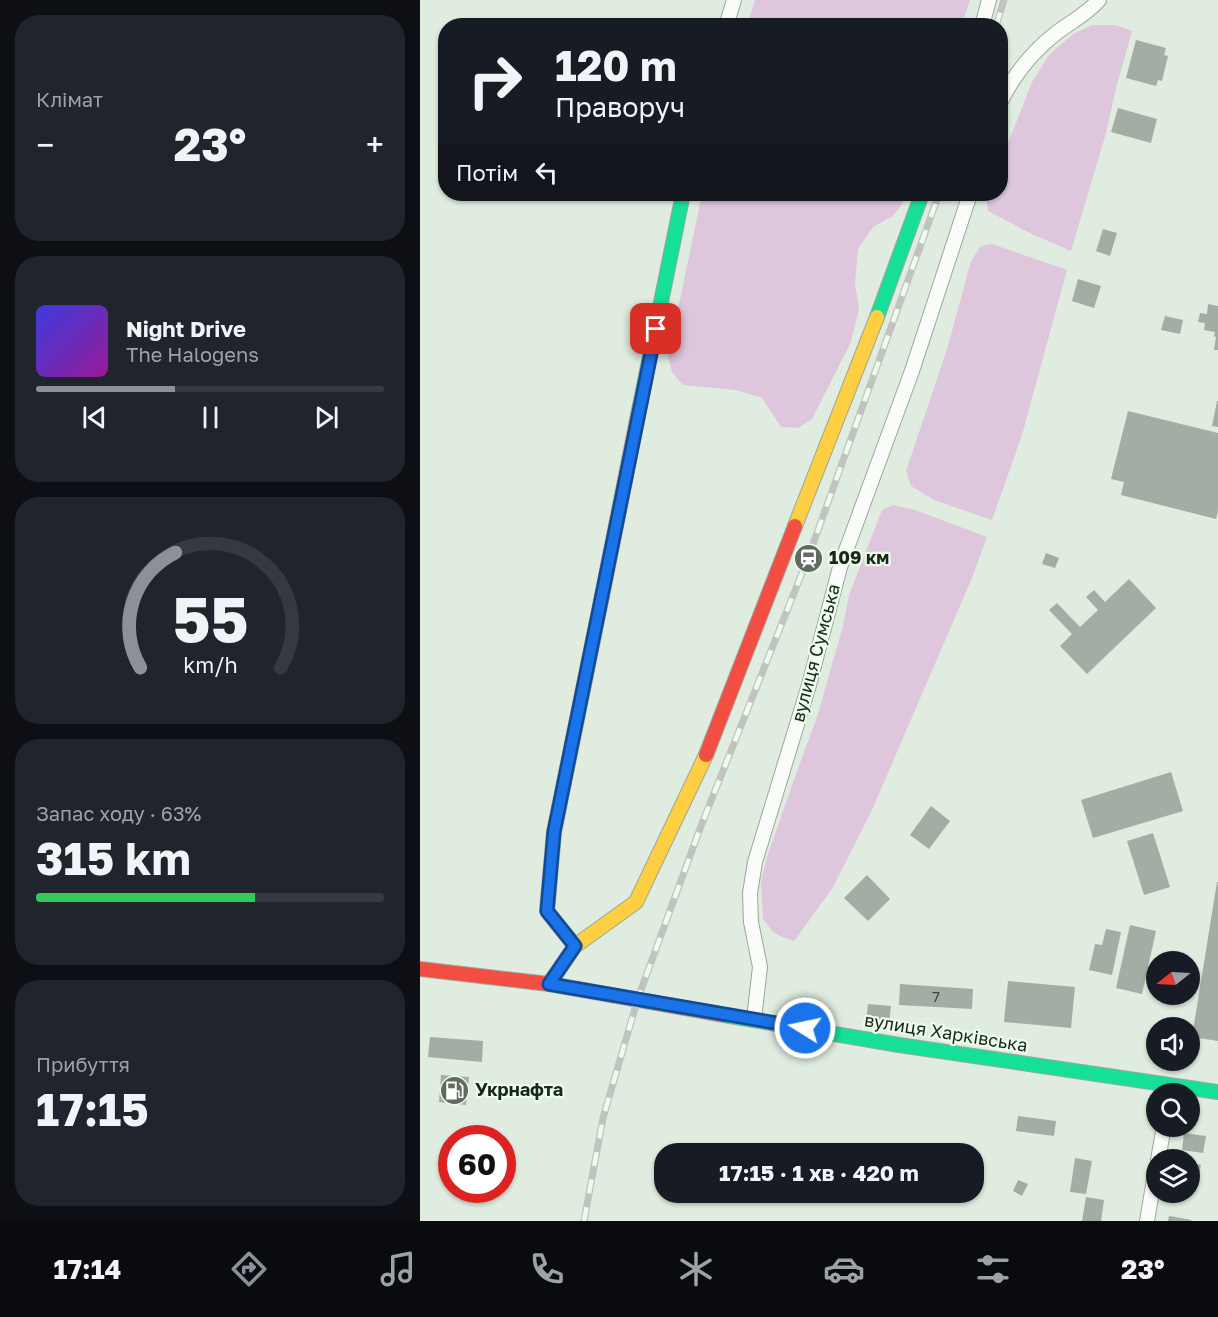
<!DOCTYPE html>
<html lang="uk">
<head>
<meta charset="utf-8">
<style>
  :root { --surface:#171b24; --page:#20242c; --text:#f1f3f6; --muted:#9ea1a6; --line:#363941; --accent:#8c9099 }
  body { margin:0; font-family:"Golos Text",sans-serif; background:var(--page); color:var(--text); height:100vh; display:flex; flex-direction:column; font-size:22px; white-space:nowrap }
  * { box-sizing:border-box; margin:0 }
  p { font-size:20px; color:var(--muted) }
  .icon { flex:none; width:33px; height:33px; fill:none; stroke:currentColor; stroke-width:2; stroke-linecap:round; stroke-linejoin:round }
  .map { position:relative; flex:1; overflow:hidden }
  .drawer { display:flex; flex-direction:column; gap:15px; padding:15px; background:#0d0f14; width:420px }
  .drawer>* { flex:none }
  .banner { position:absolute; left:18px; top:18px; width:570px; height:183px; border-radius:24px; box-shadow:0 2px 4px #0004; background:#171b24; color:var(--text); overflow:hidden }
  .needle { width:39px; rotate:252deg }
  .fabs { position:absolute; left:726px; top:951px; display:grid; gap:12px }
  .fabs a { display:grid; place-items:center; width:54px; height:54px; border-radius:50%; background:var(--surface); box-shadow:0 2px 4px #0004; font-size:30px }
  .speed { position:absolute; left:18px; top:1125px; display:flex; gap:12px; font-size:30px; font-weight:700; text-align:center }
  .speed>* { display:grid; place-content:center; width:78px; height:78px; border-radius:50%; background:var(--surface); box-shadow:0 2px 4px #0004; line-height:1 }
  .speed .limit { border:9px solid #d22; background:#fff; color:#111 }
  .pin { position:absolute; display:grid; place-items:center; width:51px; height:51px; color:#fff; margin:-26px; border-radius:12px; box-shadow:0 3px 9px #0006 }
  .me { position:absolute; width:66px; margin:-33px; rotate:280deg; stroke-linejoin:round; filter:drop-shadow(0 0 4px #0008) }
  .turn { display:flex; align-items:center; gap:21px; height:126px; padding:0 18px; font-size:27px }
  .turn .icon { width:78px; height:78px; stroke-width:2.5 }
  .turn b { display:block; font-size:42px; line-height:51px }
  .then { display:flex; align-items:center; height:57px; padding:0 18px; background:#0003; gap:12px; font-size:22px }
  .big { font-size:45px; font-weight:700; line-height:1.1 }
  .drawer .tile { flex:1; display:flex; flex-direction:column; justify-content:center; gap:9px; min-width:0; padding:0 21px; border-radius:24px; background:var(--page) }
  .drawer .dial { align-items:center; gap:0 }
  .dial svg { height:156px; overflow:visible; fill:none; stroke:var(--line); stroke-width:7; stroke-linecap:round; text-anchor:middle }
  .dial text { fill:var(--text); stroke:none }
  .song { display:flex; align-items:center; gap:18px }
  .cover { width:72px; height:72px; border-radius:9px; background:linear-gradient(135deg,hsl(240 70% 55%),hsl(300 70% 35%)) }
  .played { height:6px; border-radius:3px; background:linear-gradient(90deg,var(--accent) 40%,var(--line) 40%) }
  .keys { display:flex; justify-content:space-around; direction:ltr }
  .heat { display:flex; justify-content:space-between; align-items:center; font-size:33px; direction:ltr }
  .charge { height:9px; border-radius:4px; background:linear-gradient(90deg,#34c759 63%,var(--line) 0) }
  .trip { position:absolute; left:234px; top:1143px; width:330px; height:60px; border-radius:24px; background:var(--surface); box-shadow:0 2px 4px #0004; font-weight:700; line-height:60px; text-align:center }
  .tab-bar { display:flex; height:96px; justify-content:space-around; align-items:center; background:#090b0e; color:var(--muted) }
  .tab-bar .icon { width:42px; height:42px }
  .tab-bar .active { color:var(--accent) }
  .tab-bar b { font-size:27px; color:var(--text) }
  main { display:flex; flex:1; min-height:0 }
  .map>svg:first-child { display:block }
  .forest { fill:#dec6dd }
  .building { fill:#a4ada4 }
  .lines { fill:none; stroke-linecap:round; stroke-linejoin:round }
  .street-casing { stroke:#9da69d; stroke-width:16 }
  .fast-casing { stroke:#9da69d; stroke-width:16 }
  .slow-casing { stroke:#9da69d; stroke-width:16 }
  .jam-casing { stroke:#9da69d; stroke-width:16 }
  .street { stroke:#fafcfa; stroke-width:14 }
  .fast { stroke:#16e098; stroke-width:14 }
  .slow { stroke:#ffcf43; stroke-width:14 }
  .jam { stroke:#f24e42; stroke-width:14 }
  .rail-casing { stroke:#c1c3c1; stroke-width:7 }
  .rail { stroke:#ebfeeb; stroke-width:4.5; stroke-dasharray:14; stroke-linecap:butt }
  .route-casing { stroke:#114b97; stroke-width:15 }
  .route { stroke:#1a73e8; stroke-width:10 }
  .labels { text-anchor:middle; stroke-width:4.5; stroke-linejoin:round; paint-order:stroke }
  .number-label { font-size:15px; fill:#3f483f }
  .poi-label { font-size:18px; font-weight:bold; fill:#1d261d; stroke:#ebfeeb; text-anchor:start }
  .street-label { font-size:18px; fill:#1d261d; stroke:#ebfeeb }
</style>
</head>
<body>
<main>
<section class="drawer">
<div class="tile"><p>Клімат</p>
<div class="heat"><a>−</a><b class="big">23°</b><a>+</a></div>
</div>
<div class="tile">
<div class="song"><i class="cover"></i><div><b>Night Drive</b><p>The Halogens</p></div></div>
<div class="played"></div>
<div class="keys"><svg class="icon" aria-label="previous" viewBox="0 0 24 24"><path d="M18 5L8 12l10 7zM5 5v14"/></svg><svg class="icon" aria-label="pause" viewBox="0 0 24 24"><path d="M8 5v14M16 5v14"/></svg><svg class="icon" aria-label="next" viewBox="0 0 24 24"><path d="M6 5l10 7-10 7zM19 5v14"/></svg></div>
</div>
<div class="tile dial"><svg viewBox="0 0 100 80">
<path d="M14 69A42 42 0 1 1 86 69"/>
<path d="M14 69A42 42 0 0 1 32 10" stroke="#8c9099"/>
<text x="50" y="56" font-size="32" font-weight="700">55</text>
<text x="50" y="72" font-size="11">km/h</text>
</svg></div>
<div class="tile"><p>Запас ходу · 63%</p><b class="big">315 km</b><div class="charge"></div></div>
<div class="tile"><p>Прибуття</p><b class="big">17:15</b></div>
</section>
<div class="map">
<svg width="798" height="1221" viewBox="0 0 798 1221">
  <rect width="100%" height="100%" fill="#e0ece0"/>
  <g class="forest">
    <path d="M335,0H550L542,25H327Z"/>
    <path d="M672,25H695L712,31L696,88L686,133L651,251L612,234L568,211L566,199L568,194H580L581,161L612,82L629,55L653,34Z"/>
    <path d="M282,194H487L482,204L473,216L453,227L438,249L435,283L439,310L430,344L392,419L378,428L361,427L342,398L316,390L263,385L252,372L248,357Z"/>
    <path d="M572,244L647,270L602,435L572,520L514,500L491,486L486,471L528,346L551,261L561,246Z"/>
    <path d="M473,505L495,510L567,537L552,578L452,810L412,889L374,941L362,937L353,932L343,919L341,881L347,857L376,774L397,717L423,626L429,595L462,510Z"/>
  </g>
  <g class="building">
    <path d="M716,40L746,48L744,55L748,56L742,81L738,80L736,86L706,78Z"/>
    <path d="M698,108L737,119L731,143L691,132Z"/>
    <path d="M683,229L697,233L690,256L676,251Z"/>
    <path d="M658,279L681,286L674,308L652,301Z"/>
    <path d="M788,304L798,306V350H794L796,337L794,336L795,332L784,330L785,323L778,322L780,313L787,314Z"/>
    <path d="M745,316L763,320L760,334L741,330Z"/>
    <path d="M797,401H798V427L792,426Z"/>
    <path d="M708,411L798,433V511L796,519L701,495L704,482L691,479Z"/>
    <path d="M626,553L639,558L635,568L622,564Z"/>
    <path d="M709,579L736,608L667,674L640,646L652,634L629,610L637,603L660,627L678,610L666,597L674,590L685,602Z"/>
    <path d="M751,772L763,811L673,838L661,800Z"/>
    <path d="M511,806L530,821L509,849L490,835Z"/>
    <path d="M733,833L750,887L724,895L707,841Z"/>
    <path d="M447,875L470,899L448,921L424,898Z"/>
    <path d="M797,882H798V1041L772,1037Z"/>
    <path d="M710,925L736,931L722,994L696,988Z"/>
    <path d="M686,929L701,932L692,975L669,970L675,944L682,945Z"/>
    <path d="M588,981L655,987L651,1028L584,1022Z"/>
    <path d="M480,984L553,989L552,1009L479,1005Z"/>
    <path d="M448,1004L471,1006L469,1023L446,1021Z"/>
    <path d="M10,1037L63,1041L62,1062L8,1057Z"/>
    <path d="M21,1075L49,1077L46,1105L19,1102Z"/>
    <path d="M598,1116L636,1121L634,1136L596,1131Z"/>
    <path d="M764,1133L786,1136L783,1153L762,1150Z"/>
    <path d="M655,1158L672,1161L666,1194L650,1192Z"/>
    <path d="M770,1163L781,1165L779,1173L770,1172Z"/>
    <path d="M598,1180L608,1184L602,1196L593,1191Z"/>
    <path d="M666,1197L684,1200L681,1221H662Z"/>
    <path d="M749,1216L772,1220L771,1221H748Z"/>
  </g>
  <g class="lines">
    <defs>
      <g id="street">
        <path d="M306,26L314,0"/>
        <path d="M562,26L569,0"/>
        <path d="M580,103C593,76 611,53 635,34C649,23 667,14 679,0"/>
        <path d="M334,1019L340,967L331,922L330,893L335,862L389,685L420,567L492,371L550,194"/>
        <path d="M738,1160L744,1126"/>
        <path d="M727,1221L736,1168"/>
      </g>
      <g id="fast">
        <path d="M457,317L502,194"/>
        <path d="M218,415L263,194"/>
        <path d="M155,946L127,911L134,832L182,596"/>
        <path d="M304,1015L479,1045L798,1092"/>
      </g>
      <g id="slow">
        <path d="M375,526L457,317"/>
        <path d="M129,984L155,946L216,902L286,755"/>
      </g>
      <g id="jam">
        <path d="M182,596L218,415"/>
        <path d="M286,755L375,526"/>
        <path d="M0,969L129,984L304,1015"/>
      </g>
    </defs>
    <use href="#street" class="street-casing"/>
    <use href="#fast" class="fast-casing"/>
    <use href="#slow" class="slow-casing"/>
    <use href="#jam" class="jam-casing"/>
    <use href="#street" class="street"/>
    <use href="#fast" class="fast"/>
    <use href="#slow" class="slow"/>
    <use href="#jam" class="jam"/>
    <defs>
      <g id="rail">
        <path d="M576,26L584,0"/>
        <path d="M164,1221L183,1118L218,998L281,826L388,558L519,194"/>
      </g>
    </defs>
    <use href="#rail" class="rail-casing"/>
    <use href="#rail" class="rail"/>
  </g>
  <g class="lines">
    <defs>
      <path id="route" d="M236,329L134,832L127,911L155,946L129,984L385,1028"/>
    </defs>
    <use href="#route" class="route-casing"/>
    <use href="#route" class="route"/>
  </g>
  <defs>
    <symbol id="station-disc" viewBox="-11 -11 22 22"><circle r="9.5" fill="#616b61" stroke="#ebfeeb"/><path d="M-3-6H3Q5-6 5-4V2Q5 4 3 4L4.5 6H3L1.5 4h-3L-3 6H-4.5L-3 4Q-5 4-5 2V-4Q-5-6-3-6ZM-3.5-4v3h7v-3ZM-3.5 1v1.5H-2V1ZM2 1v1.5H3.5V1Z" fill="#fff"/></symbol>
    <symbol id="fuel-disc" viewBox="-11 -11 22 22"><circle r="9.5" fill="#616b61" stroke="#ebfeeb"/><path d="M-5.5-6h7V0h2V4h1.3V-2.5L3-4.5l.8-.8L6-3V5H2.5V1h-1V6h-7ZM-4.2-4.7v3.2H.2V-4.7Z" fill="#fff"/></symbol>
  </defs>
  <g fill-rule="evenodd">
    <use href="#station-disc" x="372" y="542" width="33" height="33"/>
    <use href="#fuel-disc" x="18" y="1074" width="33" height="33"/>
  </g>
  <g class="labels">
    <g class="number-label">
      <text x="516" y="1002">7</text>
    </g>
    <g class="poi-label">
      <text x="409" y="564">109 км</text>
      <text x="55" y="1096">Укрнафта</text>
    </g>
    <g class="street-label">
      <text transform="translate(396 653) rotate(-75)" y="6">вулиця Сумська</text>
      <text transform="translate(526 1033) rotate(9)" y="6">вулиця Харківська</text>
    </g>
  </g>
</svg>
<div class="fabs">
<a><svg class="needle" viewBox="-14 -14 28 28"><path d="M0-13l5 13h-10z" fill="#e53935"/><path d="M0 13l5-13h-10z" fill="#9ea1a6"/></svg></a>
<a><svg class="icon" aria-label="sound" viewBox="0 0 24 24"><path d="M4 9h4l5-4v14l-5-4H4zM17 9q2 3 0 6"/></svg></a>
<a><svg class="icon" aria-label="search" viewBox="0 0 24 24"><circle cx="10" cy="10" r="6"/><path d="M15 15l6 6"/></svg></a>
<a><svg class="icon" aria-label="layers" viewBox="0 0 24 24"><path d="M12 4l9 5-9 5-9-5zM3 14l9 5 9-5"/></svg></a>
</div>
<div class="speed"><div class="limit">60</div></div>
<div class="pin" style="left:236px;top:329px;background:#d93025"><svg class="icon" aria-label="arrive" viewBox="0 0 24 24"><path d="M6 21V4h12l-3 4 3 4H6"/></svg></div>
<svg class="me" style="left:385px;top:1028px" viewBox="-20 -20 40 40"><circle r="17" fill="#1a73e8" stroke="#fff" stroke-width="3"/><path d="M0-11L8 9 0 5-8 9z" fill="#fff"/></svg>
<div class="trip">17:15 · 1 хв · 420 m</div>
<div class="banner">
<div class="turn"><svg class="icon" aria-label="right" viewBox="0 0 24 24"><path d="M7 20v-9h11M14 6l5 5-5 5"/></svg><div><b>120 m</b>Праворуч</div></div>
<div class="then">Потім<svg class="icon" aria-label="left" viewBox="0 0 24 24"><path d="M17 20v-9H6M10 6l-5 5 5 5"/></svg></div>
</div>
</div>
</main>
<nav class="tab-bar">
<b>17:14</b>
<svg class="icon active" aria-label="directions" viewBox="0 0 24 24"><path d="M12 3l9 9-9 9-9-9zM9 14v-3h6M13 9l2 2-2 2"/></svg>
<svg class="icon" aria-label="music" viewBox="0 0 24 24"><path d="M9 18V5l10-2v13"/><circle cx="6" cy="18" r="3"/><circle cx="16" cy="16" r="3"/></svg>
<svg class="icon" aria-label="phone" viewBox="0 0 24 24"><path d="M5 4h4l2 5-3 2q2 4 5 5l2-3 5 2v4C11 20 4 13 5 4z"/></svg>
<svg class="icon" aria-label="climate" viewBox="0 0 24 24"><path d="M12 3v18M4 7l16 10M4 17L20 7"/></svg>
<svg class="icon" aria-label="car" viewBox="0 0 24 24"><path d="M5 17H2v-5l4-1 3-4h7l3 4 3 1v5h-3M9 17h6M6 11h13"/><circle cx="7" cy="17" r="2"/><circle cx="17" cy="17" r="2"/></svg>
<svg class="icon" aria-label="filters" viewBox="0 0 24 24"><path d="M4 7h16M4 17h16"/><circle cx="9" cy="7" r="2"/><circle cx="15" cy="17" r="2"/></svg>
<b>23°</b>
</nav>
</body>
</html>
